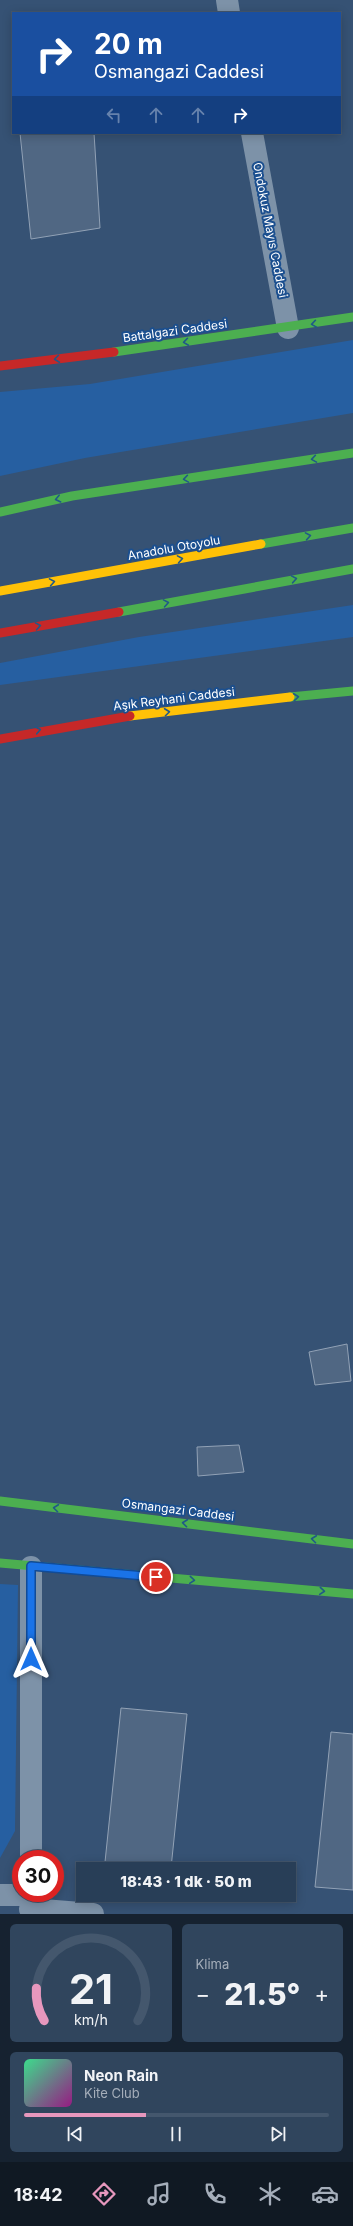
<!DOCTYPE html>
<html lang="tr">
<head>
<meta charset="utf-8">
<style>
  :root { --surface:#283e57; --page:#30455d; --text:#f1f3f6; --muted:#a5aeba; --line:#44576d; --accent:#e797bd }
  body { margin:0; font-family:Inter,sans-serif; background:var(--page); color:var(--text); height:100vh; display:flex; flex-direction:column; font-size:15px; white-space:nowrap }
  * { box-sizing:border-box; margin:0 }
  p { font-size:13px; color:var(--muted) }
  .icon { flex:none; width:22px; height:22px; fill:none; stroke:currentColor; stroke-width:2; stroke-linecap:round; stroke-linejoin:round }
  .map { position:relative; height:1914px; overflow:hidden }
  .details { display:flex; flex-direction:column; gap:10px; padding:10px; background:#162230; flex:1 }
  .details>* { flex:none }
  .top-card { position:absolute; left:12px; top:12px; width:329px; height:122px; border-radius:0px; box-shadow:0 2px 10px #0003,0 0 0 1px var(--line); background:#1a4fa0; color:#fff; overflow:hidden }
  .speed { position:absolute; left:12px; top:1850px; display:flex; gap:8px; font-size:20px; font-weight:700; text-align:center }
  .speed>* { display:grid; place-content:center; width:52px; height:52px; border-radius:50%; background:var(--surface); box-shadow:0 2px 10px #0003,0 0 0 1px var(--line); line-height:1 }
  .speed .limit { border:6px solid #d22; background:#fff; color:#111 }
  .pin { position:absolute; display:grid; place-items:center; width:34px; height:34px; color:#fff; margin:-17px; border:2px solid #fff; border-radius:50%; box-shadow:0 1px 4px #0007 }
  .me { position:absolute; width:44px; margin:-22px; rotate:0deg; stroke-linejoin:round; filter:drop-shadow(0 0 3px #0008) }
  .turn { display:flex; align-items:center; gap:14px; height:84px; padding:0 16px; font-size:18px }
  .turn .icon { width:52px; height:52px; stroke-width:2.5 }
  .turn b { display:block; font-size:28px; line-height:34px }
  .lanes { display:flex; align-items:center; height:38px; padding:0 16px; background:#0003; justify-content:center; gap:20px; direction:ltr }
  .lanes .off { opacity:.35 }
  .big { font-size:30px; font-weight:800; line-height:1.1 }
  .details .widget { flex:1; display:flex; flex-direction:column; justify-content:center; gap:6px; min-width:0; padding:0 14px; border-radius:6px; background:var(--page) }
  .details .dial { align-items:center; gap:0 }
  .dial svg { height:104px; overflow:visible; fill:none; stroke:var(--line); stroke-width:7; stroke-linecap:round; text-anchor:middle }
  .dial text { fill:var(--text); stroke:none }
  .song { display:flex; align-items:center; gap:12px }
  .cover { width:48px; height:48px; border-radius:6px; background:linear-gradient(135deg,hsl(150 70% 55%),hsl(310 70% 35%)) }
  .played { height:4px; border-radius:2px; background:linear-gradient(90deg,var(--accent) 40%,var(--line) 40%) }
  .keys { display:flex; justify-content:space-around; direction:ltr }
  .heat { display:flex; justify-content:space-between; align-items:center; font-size:22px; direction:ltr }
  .details .tiles { flex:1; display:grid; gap:10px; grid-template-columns:1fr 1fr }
  .widget:last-child { grid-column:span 2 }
  .trip { position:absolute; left:76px; top:1862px; width:220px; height:40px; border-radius:0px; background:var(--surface); box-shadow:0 2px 10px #0003,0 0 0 1px var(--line); font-weight:800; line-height:40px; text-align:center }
  .dock { display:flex; height:64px; justify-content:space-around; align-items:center; background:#101923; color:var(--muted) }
  .dock .icon { width:28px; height:28px }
  .dock .active { color:var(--accent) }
  .dock b { font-size:18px; color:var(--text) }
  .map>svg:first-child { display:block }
  .green { fill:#265fa1 }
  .building { fill:#506783; stroke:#92a2b6 }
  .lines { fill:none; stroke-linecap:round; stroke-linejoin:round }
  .street { stroke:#7d92a8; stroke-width:22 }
  .fast { stroke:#4caf50; stroke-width:9 }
  .slow { stroke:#ffc107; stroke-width:9 }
  .jam { stroke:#c62828; stroke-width:9 }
  .oneway { stroke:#205989 }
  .route-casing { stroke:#114b97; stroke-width:10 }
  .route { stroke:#1a73e8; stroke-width:7 }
  .labels { text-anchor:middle; stroke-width:4; stroke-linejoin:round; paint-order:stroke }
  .street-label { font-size:12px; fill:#fff; stroke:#1b4f8f }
</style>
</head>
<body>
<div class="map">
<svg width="353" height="1914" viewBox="0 0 353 1914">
  <rect width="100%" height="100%" fill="#365274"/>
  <g class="green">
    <path d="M353,340V413L85,458L0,476V392L90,384Z"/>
    <path d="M353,605V637L0,685V663L139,637Z"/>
    <path d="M0,1584L18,1585L15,1831L0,1858Z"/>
  </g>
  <g class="building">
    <path d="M20,133H94L100,228L31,239Z"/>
    <path d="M347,1344L351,1381L315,1385L309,1352Z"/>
    <path d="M239,1445L244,1472L198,1476L197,1447Z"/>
    <path d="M121,1708L187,1714L171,1868L105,1862Z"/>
    <path d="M331,1732L353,1734V1890L315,1887Z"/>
  </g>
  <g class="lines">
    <g class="street">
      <path d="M227,0L229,13"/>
      <path d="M252,133L288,328"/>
      <path d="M31,1859V1567"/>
      <path d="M0,1895H31V1893"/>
      <path d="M30,1909L93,1914"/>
    </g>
    <g class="fast">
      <path d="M114,352L353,317"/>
      <path d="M0,512L72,496L353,453"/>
      <path d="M261,544L353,528"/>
      <path d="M119,612L353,569"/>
      <path d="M290,697L353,691"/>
      <path d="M0,1501L353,1544"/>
      <path d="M0,1563L353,1594"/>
    </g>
    <g class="slow">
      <path d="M0,591L261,544"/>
      <path d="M130,716L290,697"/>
    </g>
    <g class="jam">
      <path d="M0,366L114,352"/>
      <path d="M0,633L119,612"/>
      <path d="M0,739L130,716"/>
    </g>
  </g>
  <defs><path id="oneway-chevron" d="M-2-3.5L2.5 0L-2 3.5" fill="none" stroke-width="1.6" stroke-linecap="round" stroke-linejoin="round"/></defs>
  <g class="oneway">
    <use href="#oneway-chevron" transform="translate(314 324) rotate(171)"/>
    <use href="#oneway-chevron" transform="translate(186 342) rotate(172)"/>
    <use href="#oneway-chevron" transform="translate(57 359) rotate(173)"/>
    <use href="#oneway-chevron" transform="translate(314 459) rotate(171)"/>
    <use href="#oneway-chevron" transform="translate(186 479) rotate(171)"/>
    <use href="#oneway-chevron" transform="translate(58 499) rotate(167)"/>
    <use href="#oneway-chevron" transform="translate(308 536) rotate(-10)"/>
    <use href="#oneway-chevron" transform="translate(180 559) rotate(-10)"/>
    <use href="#oneway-chevron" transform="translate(294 579) rotate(-10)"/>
    <use href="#oneway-chevron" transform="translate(52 582) rotate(-10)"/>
    <use href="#oneway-chevron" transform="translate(166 603) rotate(-10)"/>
    <use href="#oneway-chevron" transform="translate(38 626) rotate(-10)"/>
    <use href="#oneway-chevron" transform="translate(296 697) rotate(-6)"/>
    <use href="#oneway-chevron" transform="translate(167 712) rotate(-7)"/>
    <use href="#oneway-chevron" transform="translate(38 730) rotate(-12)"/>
    <use href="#oneway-chevron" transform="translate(56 1508) rotate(-173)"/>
    <use href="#oneway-chevron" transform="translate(185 1523) rotate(-173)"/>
    <use href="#oneway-chevron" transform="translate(314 1539) rotate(-173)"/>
    <use href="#oneway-chevron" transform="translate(192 1580) rotate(5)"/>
    <use href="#oneway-chevron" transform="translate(322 1591) rotate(5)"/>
  </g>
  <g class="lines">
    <defs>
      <path id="route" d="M31,1659V1566L156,1577"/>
    </defs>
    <use href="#route" class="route-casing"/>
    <use href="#route" class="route"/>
  </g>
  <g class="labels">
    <g class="street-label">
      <text transform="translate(270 230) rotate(79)" y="4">Ondokuz Mayıs Caddesi</text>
      <text transform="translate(175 331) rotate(-8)" y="4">Battalgazi Caddesi</text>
      <text transform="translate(174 548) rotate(-10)" y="4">Anadolu Otoyolu</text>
      <text transform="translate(174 699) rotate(-7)" y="4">Aşık Reyhani Caddesi</text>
      <text transform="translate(178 1510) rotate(7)" y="4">Osmangazi Caddesi</text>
    </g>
  </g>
</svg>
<div class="speed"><div class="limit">30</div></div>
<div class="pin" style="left:156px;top:1577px;background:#d93025"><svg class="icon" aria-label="arrive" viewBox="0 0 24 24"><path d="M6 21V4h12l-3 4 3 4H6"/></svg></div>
<svg class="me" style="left:31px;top:1659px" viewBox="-20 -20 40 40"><path d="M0-17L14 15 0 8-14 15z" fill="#1a73e8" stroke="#fff" stroke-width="4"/></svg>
<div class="trip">18:43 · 1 dk · 50 m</div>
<div class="top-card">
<div class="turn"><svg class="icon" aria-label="right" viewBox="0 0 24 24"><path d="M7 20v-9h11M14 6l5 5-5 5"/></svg><div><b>20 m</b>Osmangazi Caddesi</div></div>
<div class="lanes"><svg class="icon off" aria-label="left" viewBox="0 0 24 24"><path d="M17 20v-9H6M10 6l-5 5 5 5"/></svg><svg class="icon off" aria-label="ahead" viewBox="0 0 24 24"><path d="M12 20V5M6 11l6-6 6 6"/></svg><svg class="icon off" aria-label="ahead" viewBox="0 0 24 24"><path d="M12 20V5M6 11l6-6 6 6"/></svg><svg class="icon" aria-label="right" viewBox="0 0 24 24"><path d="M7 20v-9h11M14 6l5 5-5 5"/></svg></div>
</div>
</div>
<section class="details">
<div class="tiles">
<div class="widget dial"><svg viewBox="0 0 100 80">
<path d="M14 69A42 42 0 1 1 86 69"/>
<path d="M14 69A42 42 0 0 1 8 44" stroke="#e797bd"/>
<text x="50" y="56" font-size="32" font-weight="700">21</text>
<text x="50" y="72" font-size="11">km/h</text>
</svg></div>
<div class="widget"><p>Klima</p>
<div class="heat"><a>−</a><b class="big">21.5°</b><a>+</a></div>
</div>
<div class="widget">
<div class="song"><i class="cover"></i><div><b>Neon Rain</b><p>Kite Club</p></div></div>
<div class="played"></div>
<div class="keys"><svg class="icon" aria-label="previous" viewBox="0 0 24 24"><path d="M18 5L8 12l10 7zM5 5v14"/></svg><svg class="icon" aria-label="pause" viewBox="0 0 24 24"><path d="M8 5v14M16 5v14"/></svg><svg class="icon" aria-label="next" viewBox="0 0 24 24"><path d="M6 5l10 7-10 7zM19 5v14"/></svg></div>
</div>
</div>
</section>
<nav class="dock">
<b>18:42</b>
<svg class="icon active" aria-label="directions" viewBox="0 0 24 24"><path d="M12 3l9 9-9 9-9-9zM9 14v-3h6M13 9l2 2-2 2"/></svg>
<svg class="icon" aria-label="music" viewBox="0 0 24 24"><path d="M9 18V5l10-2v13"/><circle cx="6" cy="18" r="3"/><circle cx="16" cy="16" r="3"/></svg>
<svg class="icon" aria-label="phone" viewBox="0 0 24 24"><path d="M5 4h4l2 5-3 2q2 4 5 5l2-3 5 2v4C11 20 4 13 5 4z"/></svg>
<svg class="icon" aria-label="climate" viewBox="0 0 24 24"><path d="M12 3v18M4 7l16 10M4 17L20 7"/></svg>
<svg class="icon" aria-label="car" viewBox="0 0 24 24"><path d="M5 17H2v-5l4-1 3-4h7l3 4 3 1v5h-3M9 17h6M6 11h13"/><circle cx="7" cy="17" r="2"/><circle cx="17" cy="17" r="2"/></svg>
</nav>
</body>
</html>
